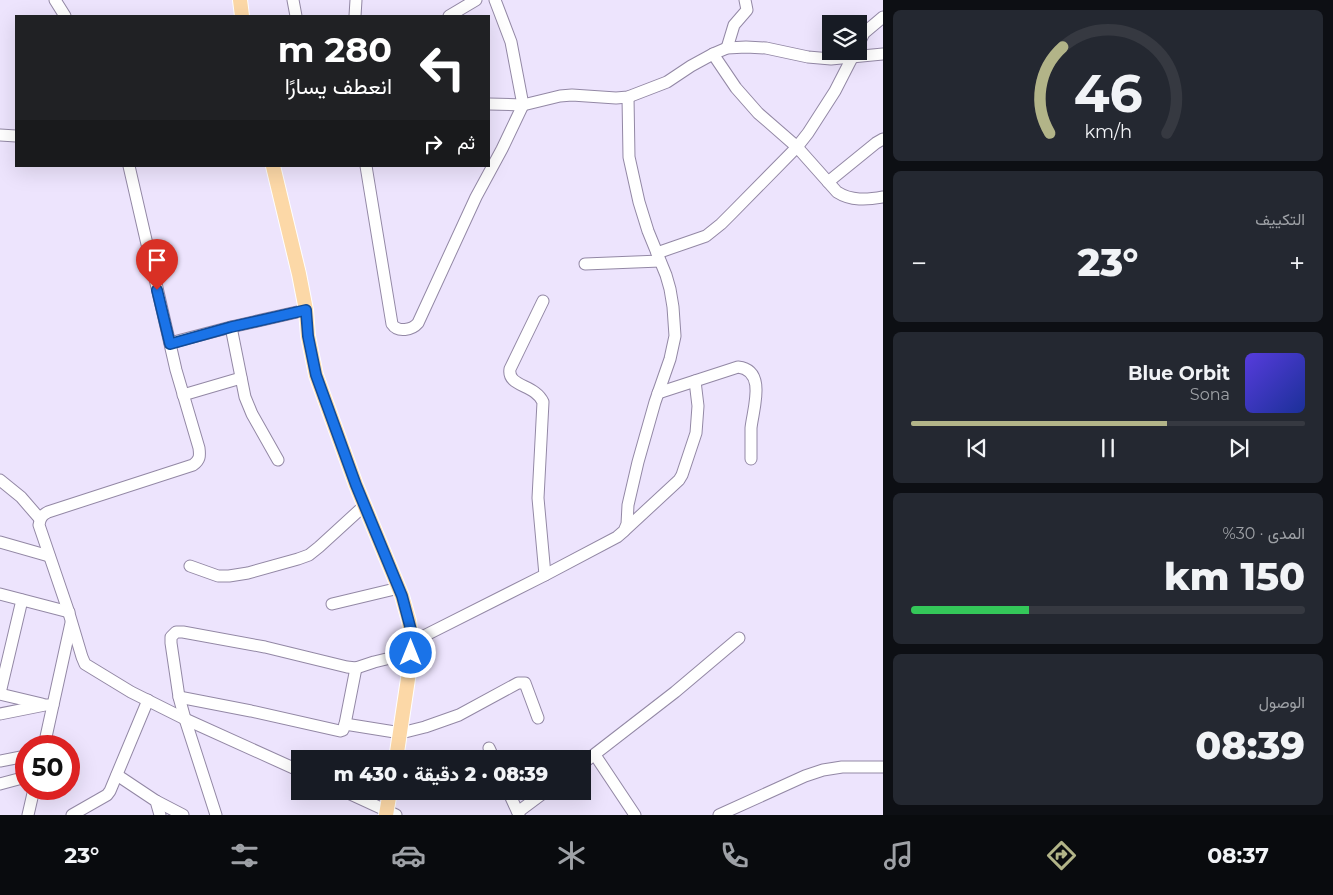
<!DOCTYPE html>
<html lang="ar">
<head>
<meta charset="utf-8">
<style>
  :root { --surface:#171b24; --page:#242831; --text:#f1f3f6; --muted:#9ea1a6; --line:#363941; --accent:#b2b488 }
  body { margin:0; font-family:Montserrat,Vazirmatn,sans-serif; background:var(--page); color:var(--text); direction:rtl; height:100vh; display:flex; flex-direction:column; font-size:19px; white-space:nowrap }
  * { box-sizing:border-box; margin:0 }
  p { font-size:16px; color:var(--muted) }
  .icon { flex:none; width:28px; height:28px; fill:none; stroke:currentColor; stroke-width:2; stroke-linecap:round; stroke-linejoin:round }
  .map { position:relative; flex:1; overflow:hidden; direction:ltr }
  .side { display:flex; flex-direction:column; gap:10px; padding:10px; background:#0d0f14; width:450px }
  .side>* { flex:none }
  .guide { position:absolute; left:15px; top:15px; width:475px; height:152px; border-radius:0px; box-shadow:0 5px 20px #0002; direction:rtl; background:#202124; color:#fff; overflow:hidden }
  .tools { position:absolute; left:822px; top:15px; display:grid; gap:10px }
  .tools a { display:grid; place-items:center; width:45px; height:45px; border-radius:0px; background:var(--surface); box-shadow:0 5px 20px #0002; font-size:25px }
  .speed { position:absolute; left:15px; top:735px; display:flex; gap:10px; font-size:25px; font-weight:700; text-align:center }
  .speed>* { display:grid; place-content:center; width:65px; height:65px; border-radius:50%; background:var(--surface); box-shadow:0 5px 20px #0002; line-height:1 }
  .speed .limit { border:8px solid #d22; background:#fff; color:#111 }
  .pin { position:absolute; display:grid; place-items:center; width:42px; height:42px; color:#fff; margin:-51px -21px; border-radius:50% 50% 50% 0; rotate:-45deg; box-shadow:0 0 5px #0007 }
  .pin .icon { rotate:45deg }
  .me { position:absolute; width:55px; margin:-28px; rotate:0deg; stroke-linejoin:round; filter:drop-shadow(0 0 4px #0008) }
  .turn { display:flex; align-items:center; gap:18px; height:105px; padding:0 15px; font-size:22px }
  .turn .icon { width:65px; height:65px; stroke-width:2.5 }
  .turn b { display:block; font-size:35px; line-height:42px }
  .then { display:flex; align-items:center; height:48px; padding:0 15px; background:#0003; gap:10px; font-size:19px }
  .big { font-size:38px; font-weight:800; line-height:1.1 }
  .side .widget { flex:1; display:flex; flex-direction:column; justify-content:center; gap:8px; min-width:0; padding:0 18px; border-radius:8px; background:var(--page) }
  .side .dial { align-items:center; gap:0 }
  .dial svg { height:130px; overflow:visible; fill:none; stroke:var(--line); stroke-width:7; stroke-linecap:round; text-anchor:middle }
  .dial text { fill:var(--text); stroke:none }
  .song { display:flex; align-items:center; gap:15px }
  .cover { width:60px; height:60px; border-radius:8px; background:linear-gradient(135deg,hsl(250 70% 55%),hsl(230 70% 35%)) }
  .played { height:5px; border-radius:2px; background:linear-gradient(90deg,var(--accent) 65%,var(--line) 65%) }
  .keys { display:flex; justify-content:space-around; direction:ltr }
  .heat { display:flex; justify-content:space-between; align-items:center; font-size:28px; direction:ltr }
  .charge { height:8px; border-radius:4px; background:linear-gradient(90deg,#34c759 30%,var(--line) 0) }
  .trip { position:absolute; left:291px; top:750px; width:300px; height:50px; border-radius:0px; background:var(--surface); box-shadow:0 5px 20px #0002; font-weight:800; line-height:50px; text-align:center; direction:rtl }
  .tabs { display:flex; height:80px; justify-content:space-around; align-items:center; background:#090b0e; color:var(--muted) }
  .tabs .icon { width:35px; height:35px }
  .tabs .current { color:var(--accent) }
  .tabs b { font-size:22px; color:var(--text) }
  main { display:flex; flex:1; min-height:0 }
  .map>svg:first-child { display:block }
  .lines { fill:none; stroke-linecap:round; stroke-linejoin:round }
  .minor-casing { stroke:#9388a5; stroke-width:13 }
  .major-casing { stroke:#fff; stroke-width:16 }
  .minor { stroke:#fff; stroke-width:11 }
  .major { stroke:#fcd8a7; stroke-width:14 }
  .route-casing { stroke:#114b97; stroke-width:12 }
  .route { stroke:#1a73e8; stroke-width:9 }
</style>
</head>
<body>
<main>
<section class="side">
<div class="widget dial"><svg viewBox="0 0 100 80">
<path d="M14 69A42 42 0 1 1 86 69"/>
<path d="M14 69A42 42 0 0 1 22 16" stroke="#b2b488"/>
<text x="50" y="56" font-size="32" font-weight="700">46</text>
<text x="50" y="72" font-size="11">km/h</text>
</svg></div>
<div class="widget"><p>التكييف</p>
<div class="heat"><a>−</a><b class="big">23°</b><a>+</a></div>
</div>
<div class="widget">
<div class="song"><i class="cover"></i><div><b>Blue Orbit</b><p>Sona</p></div></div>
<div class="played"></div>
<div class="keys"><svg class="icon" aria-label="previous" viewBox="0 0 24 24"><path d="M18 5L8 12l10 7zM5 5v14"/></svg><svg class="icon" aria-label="pause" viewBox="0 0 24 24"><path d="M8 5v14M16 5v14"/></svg><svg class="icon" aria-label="next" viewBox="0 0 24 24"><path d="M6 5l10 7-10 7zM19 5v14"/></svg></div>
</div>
<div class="widget"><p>المدى · 30%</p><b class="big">150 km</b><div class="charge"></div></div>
<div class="widget"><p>الوصول</p><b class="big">08:39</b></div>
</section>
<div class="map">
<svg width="883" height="815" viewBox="0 0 883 815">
  <rect width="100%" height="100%" fill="#ede4fd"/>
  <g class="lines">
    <defs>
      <g id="minor">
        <path d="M55,0L65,16"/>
        <path d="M293,0L296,16"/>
        <path d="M355,16L356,0"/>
        <path d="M449,16L476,0"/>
        <path d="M859,43L864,33L883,17"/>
        <path d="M727,48L734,25L747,10L745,0"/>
        <path d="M713,54L736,88L758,113L797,147L837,192C851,201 867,200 883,197"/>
        <path d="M489,104L523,105L560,96L572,95L616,98L628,97L667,82L691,66L713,54L727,48L746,47L766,48L808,57L831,59L883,54"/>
        <path d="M0,135L16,136"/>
        <path d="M129,166L176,370L199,448C200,456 200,460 193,465L48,512C42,515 40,518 39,525L68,610L82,657L85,664L131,692L185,719L300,771"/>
        <path d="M366,166L392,324C398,333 412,330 418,323L476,197L502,149L523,105L511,42L495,0"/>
        <path d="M828,182L876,143L883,139"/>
        <path d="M657,253L706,236L721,224L732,213L797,147L808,133L835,91L855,52"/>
        <path d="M585,264L660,261"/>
        <path d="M543,301L510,369C507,387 535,384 543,402L538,498L545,575"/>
        <path d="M231,327L245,397L252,414L278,460"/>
        <path d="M170,343L231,327L306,310"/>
        <path d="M658,393L738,367C767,370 753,409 751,428C751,438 751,449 751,459"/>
        <path d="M183,395L241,378"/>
        <path d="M0,480L21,497L40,519"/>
        <path d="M625,530L679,480L682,475L696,433L698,406L695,381"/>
        <path d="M0,542L49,556"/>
        <path d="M190,566L218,576H229L248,573L298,559L309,555L319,547L365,505"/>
        <path d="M0,594L69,612"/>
        <path d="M332,604L399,588"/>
        <path d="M412,642L545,575L617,537L624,531L627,524L628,505L638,462L655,402L670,359L675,336L673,307L670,289L666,275L648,231L639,202L629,157L628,97"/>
        <path d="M0,693L22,600"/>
        <path d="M0,694L42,704"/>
        <path d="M179,697L251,711L340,731L343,730L345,724L401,733L425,727L459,715L518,683H525L538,718"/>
        <path d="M0,714L45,705H53"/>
        <path d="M345,724L356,668"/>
        <path d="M44,746L71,623"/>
        <path d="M489,748L494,759"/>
        <path d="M595,755L635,815"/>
        <path d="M0,761L26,756"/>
        <path d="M582,764L675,692L739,638"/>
        <path d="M117,775L156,801L160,815"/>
        <path d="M0,784L26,777"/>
        <path d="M344,791L396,815"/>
        <path d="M508,791L519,815"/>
        <path d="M156,801L183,815"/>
        <path d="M518,812L546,791"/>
        <path d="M28,815L34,789"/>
        <path d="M72,815L107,795L110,791L148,700"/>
        <path d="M216,815L185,719L179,697L171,643V637L176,632H183L265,647L347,667L356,668L374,662L411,653"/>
        <path d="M719,815L805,776L823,770L842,767H883"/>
      </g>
      <g id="major">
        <path d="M240,0L242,16"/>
        <path d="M273,166L299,274L306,310L308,336L316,375L356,485L402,596L409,621L412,642L409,672L396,759"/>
        <path d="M386,815L390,791"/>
      </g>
    </defs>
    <use href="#minor" class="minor-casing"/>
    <use href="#major" class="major-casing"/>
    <use href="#minor" class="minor"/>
    <use href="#major" class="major"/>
  </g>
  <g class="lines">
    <defs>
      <path id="route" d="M157,290L170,344L231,327L306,310L308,336L316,375L356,485L402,596L411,630V653"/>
    </defs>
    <use href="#route" class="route-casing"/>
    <use href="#route" class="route"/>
  </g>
</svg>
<div class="tools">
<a><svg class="icon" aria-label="layers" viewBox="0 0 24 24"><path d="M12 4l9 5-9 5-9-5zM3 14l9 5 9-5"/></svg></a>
</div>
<div class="speed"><div class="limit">50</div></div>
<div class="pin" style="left:157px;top:290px;background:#d93025"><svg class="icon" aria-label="arrive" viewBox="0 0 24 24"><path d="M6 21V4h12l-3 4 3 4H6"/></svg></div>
<svg class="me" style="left:411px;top:653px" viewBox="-20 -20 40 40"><circle r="17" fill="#1a73e8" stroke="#fff" stroke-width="3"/><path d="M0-11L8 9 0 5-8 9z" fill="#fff"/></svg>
<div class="trip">08:39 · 2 دقيقة · 430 m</div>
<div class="guide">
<div class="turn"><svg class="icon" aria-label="left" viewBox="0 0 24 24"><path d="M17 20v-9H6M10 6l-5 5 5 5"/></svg><div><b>280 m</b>انعطف يسارًا</div></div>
<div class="then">ثم<svg class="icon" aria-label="right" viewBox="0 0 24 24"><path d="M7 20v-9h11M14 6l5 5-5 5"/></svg></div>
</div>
</div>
</main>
<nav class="tabs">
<b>08:37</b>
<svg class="icon current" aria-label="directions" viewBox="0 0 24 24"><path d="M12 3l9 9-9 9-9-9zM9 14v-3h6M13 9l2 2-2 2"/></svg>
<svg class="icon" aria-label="music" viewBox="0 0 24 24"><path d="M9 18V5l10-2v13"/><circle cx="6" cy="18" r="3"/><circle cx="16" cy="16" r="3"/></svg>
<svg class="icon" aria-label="phone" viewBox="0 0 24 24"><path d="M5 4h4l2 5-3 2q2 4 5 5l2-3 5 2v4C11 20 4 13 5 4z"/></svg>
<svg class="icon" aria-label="climate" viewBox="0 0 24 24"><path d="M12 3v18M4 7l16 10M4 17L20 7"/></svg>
<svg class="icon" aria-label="car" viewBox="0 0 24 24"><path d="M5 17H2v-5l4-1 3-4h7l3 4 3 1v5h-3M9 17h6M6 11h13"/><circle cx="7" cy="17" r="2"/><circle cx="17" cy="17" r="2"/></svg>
<svg class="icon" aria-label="filters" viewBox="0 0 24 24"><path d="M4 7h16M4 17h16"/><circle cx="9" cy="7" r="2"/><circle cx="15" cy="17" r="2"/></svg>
<b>23°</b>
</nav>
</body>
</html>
